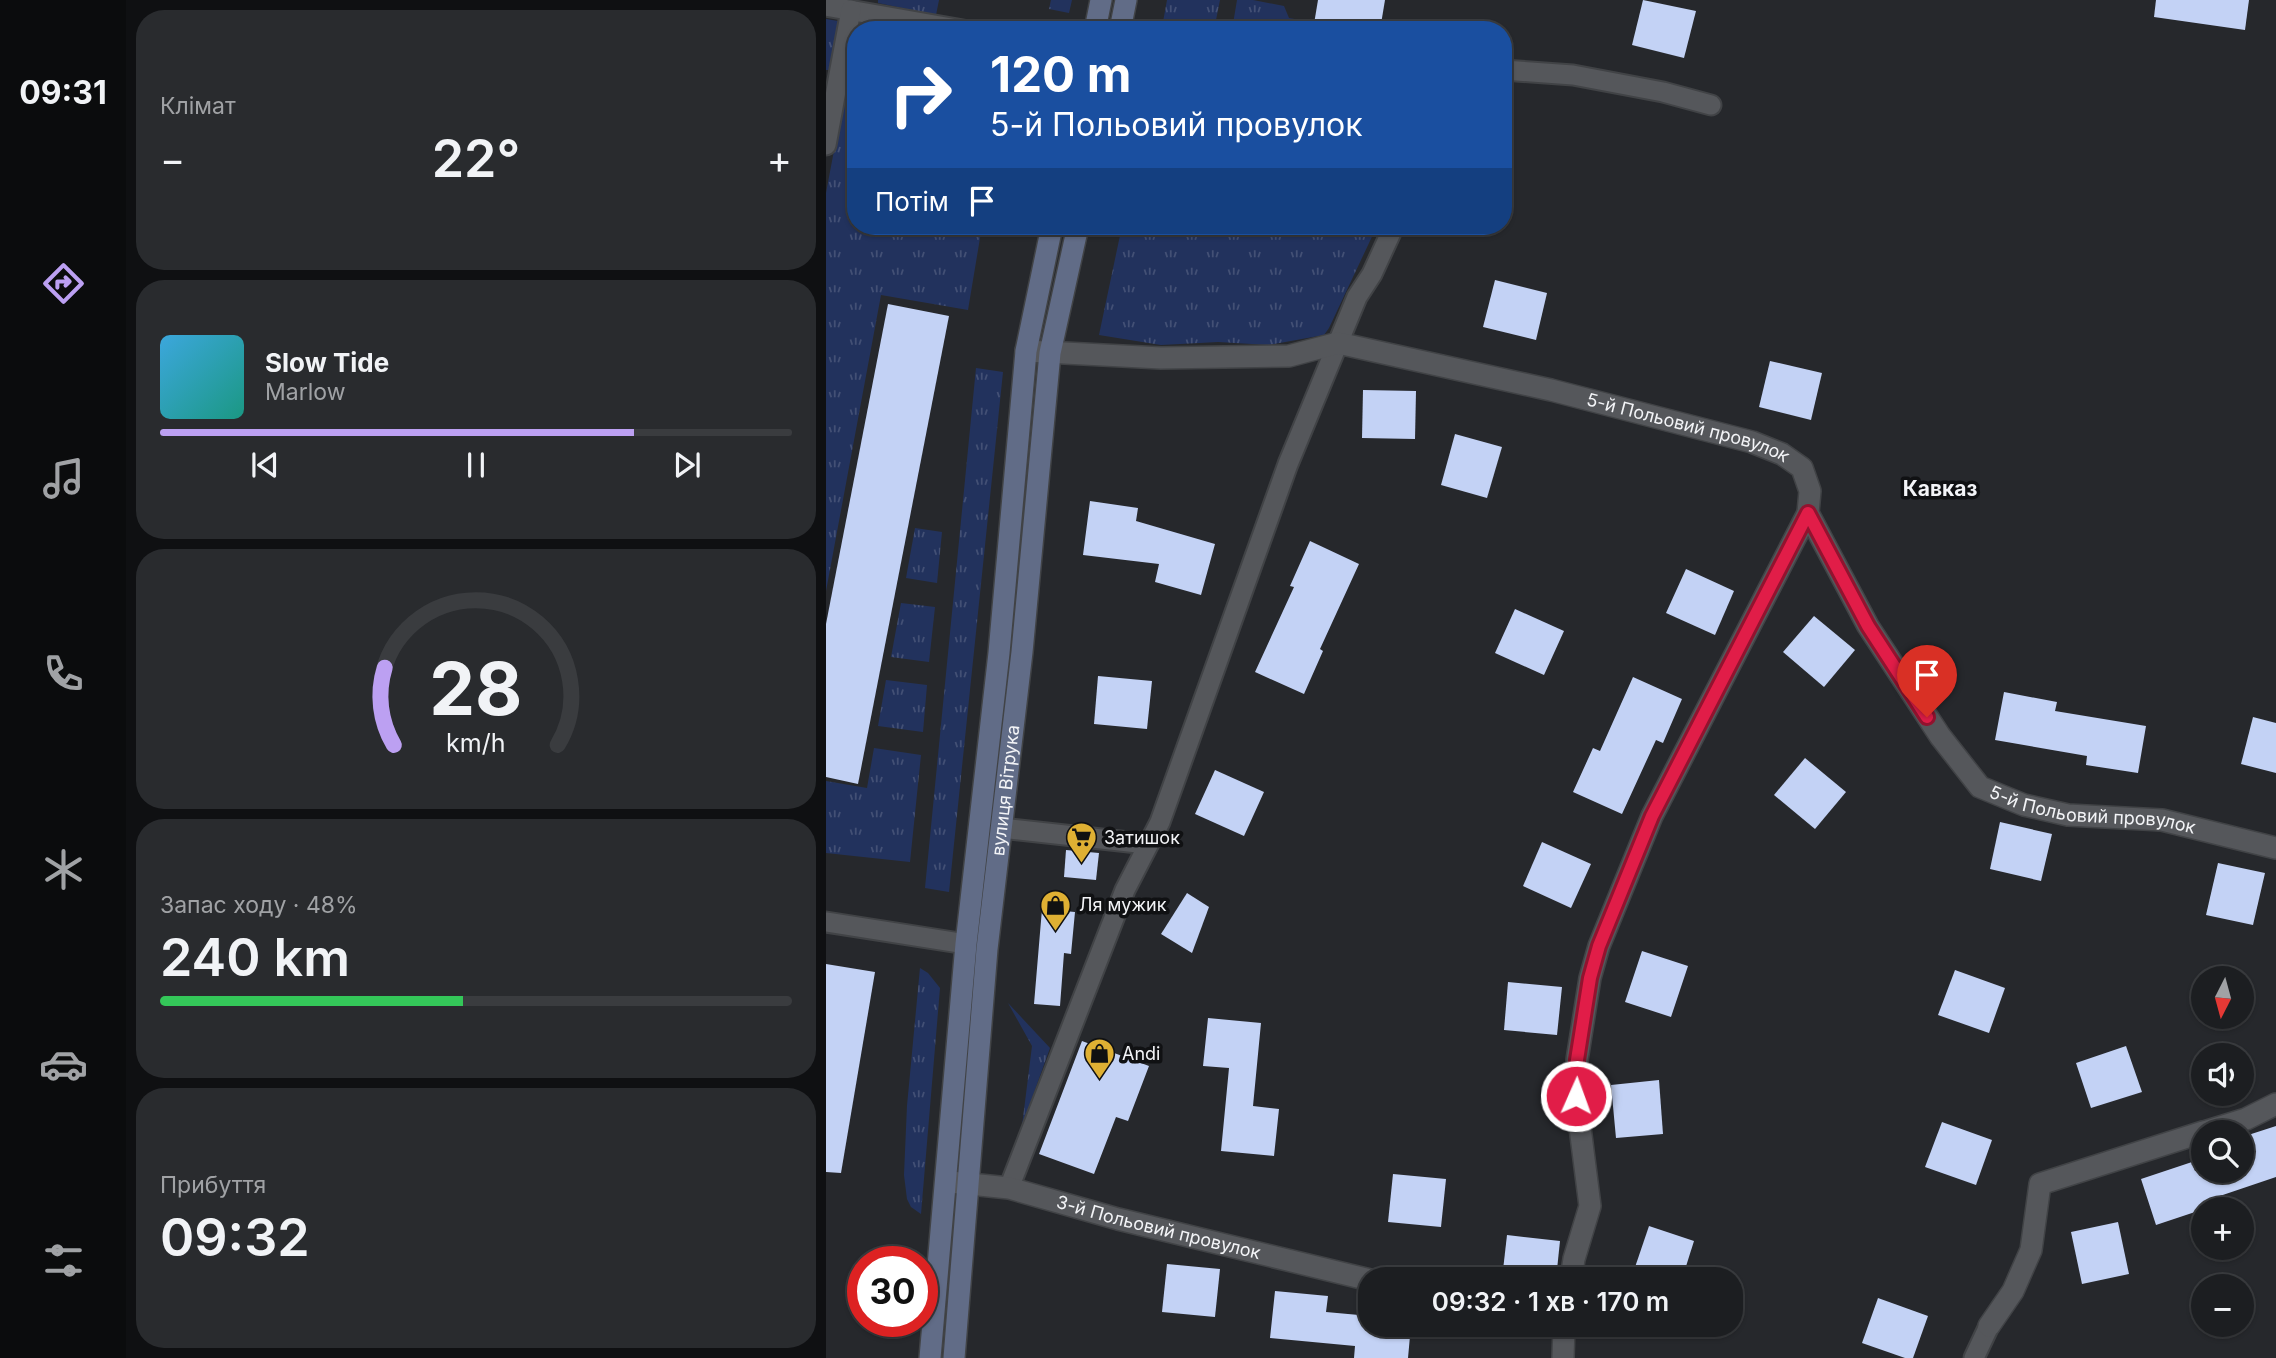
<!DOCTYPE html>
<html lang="uk">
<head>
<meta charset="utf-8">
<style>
  :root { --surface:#1c1e21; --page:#292b2e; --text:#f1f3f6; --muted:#a0a2a5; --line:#3a3c3f; --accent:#bca0f2 }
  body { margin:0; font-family:Inter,sans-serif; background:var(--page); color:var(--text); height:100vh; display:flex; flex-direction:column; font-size:26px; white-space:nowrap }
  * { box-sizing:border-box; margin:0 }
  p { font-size:23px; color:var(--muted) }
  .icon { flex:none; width:38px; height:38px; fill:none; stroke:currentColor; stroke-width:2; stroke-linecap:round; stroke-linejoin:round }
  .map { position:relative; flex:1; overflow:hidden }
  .drawer { display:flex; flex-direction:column; gap:10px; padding:10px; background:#0f1012; width:700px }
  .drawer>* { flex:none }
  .hud { position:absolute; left:21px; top:21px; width:665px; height:214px; border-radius:28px; box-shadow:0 2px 5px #0004,0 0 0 2px var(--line); background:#1a4fa0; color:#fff; overflow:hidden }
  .needle { width:46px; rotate:186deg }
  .tools { position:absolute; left:1365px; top:966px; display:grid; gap:14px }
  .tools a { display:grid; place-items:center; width:63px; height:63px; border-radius:50%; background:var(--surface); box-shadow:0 2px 5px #0004,0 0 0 2px var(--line); font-size:35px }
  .speed { position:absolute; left:21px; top:1246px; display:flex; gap:14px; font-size:35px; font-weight:700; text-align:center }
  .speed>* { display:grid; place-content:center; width:91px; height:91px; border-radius:50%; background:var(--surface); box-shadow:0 2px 5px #0004,0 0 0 2px var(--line); line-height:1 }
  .speed .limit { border:10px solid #d22; background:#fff; color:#111 }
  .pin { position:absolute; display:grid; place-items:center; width:60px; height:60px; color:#fff; margin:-72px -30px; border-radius:50% 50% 50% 0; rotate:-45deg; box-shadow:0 0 7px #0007 }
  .pin .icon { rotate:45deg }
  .me { position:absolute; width:77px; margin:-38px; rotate:2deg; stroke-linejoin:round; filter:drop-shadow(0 0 5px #0008) }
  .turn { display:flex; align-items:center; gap:24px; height:147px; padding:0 28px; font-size:32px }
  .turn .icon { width:91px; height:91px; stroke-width:2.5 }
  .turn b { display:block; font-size:49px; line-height:60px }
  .then { display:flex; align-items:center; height:66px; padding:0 28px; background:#0003; gap:14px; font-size:26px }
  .big { font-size:52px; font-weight:600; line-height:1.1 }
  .drawer .widget { flex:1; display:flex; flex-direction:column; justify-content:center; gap:10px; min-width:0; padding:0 24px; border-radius:28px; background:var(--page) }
  .drawer .dial { align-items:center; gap:0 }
  .dial svg { height:182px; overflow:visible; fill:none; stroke:var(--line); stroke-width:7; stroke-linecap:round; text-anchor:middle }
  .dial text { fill:var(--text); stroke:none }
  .song { display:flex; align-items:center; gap:21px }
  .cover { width:84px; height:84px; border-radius:10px; background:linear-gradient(135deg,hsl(200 70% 55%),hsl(170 70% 35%)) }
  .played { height:7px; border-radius:4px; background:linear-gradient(90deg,var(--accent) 75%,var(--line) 75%) }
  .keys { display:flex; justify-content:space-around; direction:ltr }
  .heat { display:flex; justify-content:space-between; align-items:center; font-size:38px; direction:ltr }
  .charge { height:10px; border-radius:5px; background:linear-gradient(90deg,#34c759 48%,var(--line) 0) }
  .trip { position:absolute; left:532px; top:1267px; width:385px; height:70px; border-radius:28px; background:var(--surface); box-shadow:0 2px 5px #0004,0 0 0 2px var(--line); font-weight:600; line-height:70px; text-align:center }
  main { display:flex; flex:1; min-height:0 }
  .dock { display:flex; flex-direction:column; width:126px; justify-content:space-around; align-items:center; background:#0b0c0d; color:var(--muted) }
  .dock .icon { width:49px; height:49px }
  .dock .current { color:var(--accent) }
  .dock b { font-size:32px; color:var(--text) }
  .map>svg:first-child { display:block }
  .grass { fill:url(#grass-tufts) }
  .building { fill:#c3d2f5 }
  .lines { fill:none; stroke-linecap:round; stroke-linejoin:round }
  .service-casing { stroke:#414346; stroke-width:23 }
  .minor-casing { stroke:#414346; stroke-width:24 }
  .secondary-casing { stroke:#414346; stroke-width:24 }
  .service { stroke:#55575b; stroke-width:19 }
  .minor { stroke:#55575b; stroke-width:21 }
  .secondary { stroke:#616c87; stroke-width:21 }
  .route-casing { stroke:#92132f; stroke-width:18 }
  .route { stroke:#e11d48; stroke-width:12 }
  .labels { text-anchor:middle; stroke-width:7; stroke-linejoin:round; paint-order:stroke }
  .street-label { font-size:18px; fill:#f3f4f7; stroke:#101113 }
  .poi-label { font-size:18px; fill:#f3f4f7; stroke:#101113; text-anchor:start }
  .quarter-label { font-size:21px; font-weight:bold; fill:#f3f4f7; stroke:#101113 }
</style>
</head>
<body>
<main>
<nav class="dock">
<b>09:31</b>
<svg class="icon current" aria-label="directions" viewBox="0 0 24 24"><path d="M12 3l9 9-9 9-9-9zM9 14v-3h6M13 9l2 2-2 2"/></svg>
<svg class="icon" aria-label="music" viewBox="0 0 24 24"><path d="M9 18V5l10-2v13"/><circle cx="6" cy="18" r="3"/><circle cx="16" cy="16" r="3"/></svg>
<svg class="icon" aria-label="phone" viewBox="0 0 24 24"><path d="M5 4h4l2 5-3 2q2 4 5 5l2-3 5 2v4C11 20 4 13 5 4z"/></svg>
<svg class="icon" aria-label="climate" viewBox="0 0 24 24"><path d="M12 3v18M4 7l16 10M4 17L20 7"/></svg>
<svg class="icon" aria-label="car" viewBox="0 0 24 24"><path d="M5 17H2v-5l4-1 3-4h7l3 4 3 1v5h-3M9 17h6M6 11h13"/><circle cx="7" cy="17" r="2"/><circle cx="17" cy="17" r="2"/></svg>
<svg class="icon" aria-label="filters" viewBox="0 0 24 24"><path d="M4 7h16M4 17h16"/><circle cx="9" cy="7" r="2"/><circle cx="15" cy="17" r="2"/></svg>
</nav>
<section class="drawer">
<div class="widget"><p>Клімат</p>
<div class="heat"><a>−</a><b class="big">22°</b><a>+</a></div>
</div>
<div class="widget">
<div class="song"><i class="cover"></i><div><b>Slow Tide</b><p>Marlow</p></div></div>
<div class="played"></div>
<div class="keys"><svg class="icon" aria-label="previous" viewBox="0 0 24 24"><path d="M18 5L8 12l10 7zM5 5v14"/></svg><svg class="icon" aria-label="pause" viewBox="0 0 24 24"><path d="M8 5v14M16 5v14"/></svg><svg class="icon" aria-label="next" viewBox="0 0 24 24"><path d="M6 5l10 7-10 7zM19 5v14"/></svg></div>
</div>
<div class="widget dial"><svg viewBox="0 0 100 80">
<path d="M14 69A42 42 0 1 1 86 69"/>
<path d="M14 69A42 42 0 0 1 10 35" stroke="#bca0f2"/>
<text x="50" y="56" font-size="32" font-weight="700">28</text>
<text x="50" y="72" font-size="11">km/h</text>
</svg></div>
<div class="widget"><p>Запас ходу · 48%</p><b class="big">240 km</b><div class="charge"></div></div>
<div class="widget"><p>Прибуття</p><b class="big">09:32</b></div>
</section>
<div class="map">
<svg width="1450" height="1358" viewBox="0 0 1450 1358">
  <defs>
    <pattern id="grass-tufts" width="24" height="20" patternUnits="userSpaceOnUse" patternTransform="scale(1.75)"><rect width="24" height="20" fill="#22325d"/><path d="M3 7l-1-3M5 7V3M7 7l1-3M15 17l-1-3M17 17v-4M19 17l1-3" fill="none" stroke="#435075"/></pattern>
  </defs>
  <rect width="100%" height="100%" fill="#26282c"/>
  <g class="grass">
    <path d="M52,0H113L110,15L52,3Z"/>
    <path d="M225,0H246L243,13L223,9Z"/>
    <path d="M341,0H394L388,30H333L337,22Z"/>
    <path d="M411,0H427L458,6L463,18L474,20L473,30H406Z"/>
    <path d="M0,19L12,21L4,70H0Z"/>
    <path d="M20,87L30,89V226H156L142,310L55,295L0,591V193Z"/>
    <path d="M296,226H551L503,328L498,335L443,345L392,342L335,345L273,335Z"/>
    <path d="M150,368L177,372L123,892L99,888Z"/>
    <path d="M89,528L116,532L111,583L80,578Z"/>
    <path d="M75,603L109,607L103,662L65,657Z"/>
    <path d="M60,680L101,685L97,732L52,726Z"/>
    <path d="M48,748L95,755L84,862L0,853V781L41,788Z"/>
    <path d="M94,968L102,973L114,988L95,1214L85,1207L81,1199L78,1175L81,1106Z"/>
    <path d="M182,1003L224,1048L196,1126L206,1046Z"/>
  </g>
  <g class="building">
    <path d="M492,0H559L554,30H487Z"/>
    <path d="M817,0L870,11L858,58L806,45Z"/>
    <path d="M1330,0H1423L1419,30L1328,17Z"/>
    <path d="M669,280L721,293L710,340L657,327Z"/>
    <path d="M62,304L123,316L32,784L0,777V624Z"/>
    <path d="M944,361L996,373L985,420L933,407Z"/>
    <path d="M537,390L590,391L589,439L536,438Z"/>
    <path d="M629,434L676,447L661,498L615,485Z"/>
    <path d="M264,501L312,508L310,521L389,544L375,595L329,582L333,564L257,555Z"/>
    <path d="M484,541L533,564L494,649L497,651L478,694L429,672L468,587L464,586Z"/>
    <path d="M860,569L908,591L889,635L840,613Z"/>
    <path d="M689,609L738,631L718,675L669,653Z"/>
    <path d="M988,616L1029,650L998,687L957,652Z"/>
    <path d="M272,676L326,681L321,729L268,724Z"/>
    <path d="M807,677L856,699L837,743L830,740L796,814L747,792L767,748L774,751Z"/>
    <path d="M1178,692L1231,702L1229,711L1320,726L1312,773L1260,765L1261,756L1169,740Z"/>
    <path d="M1427,717L1450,723V773L1415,764Z"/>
    <path d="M979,758L1020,792L989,829L948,795Z"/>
    <path d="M389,770L438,792L418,836L369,814Z"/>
    <path d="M1174,822L1226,834L1215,881L1164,869Z"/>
    <path d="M716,842L765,864L745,908L697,886Z"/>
    <path d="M240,850L273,853L270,880L238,877Z"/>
    <path d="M1392,863L1439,873L1427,925L1380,915Z"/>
    <path d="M361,893L383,907L366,953L335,934Z"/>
    <path d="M216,909L249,912L245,954L238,953L234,1006L208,1004Z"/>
    <path d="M816,951L862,966L845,1017L799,1002Z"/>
    <path d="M0,964L49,972L15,1173L0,1172Z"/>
    <path d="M1129,970L1179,988L1163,1033L1112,1015Z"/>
    <path d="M682,982L736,987L731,1035L678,1030Z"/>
    <path d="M382,1018L435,1023L427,1106L453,1109L448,1156L395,1151L403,1068L377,1066Z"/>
    <path d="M256,1041L323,1066L302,1121L290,1117L268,1174L213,1154Z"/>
    <path d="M1300,1046L1316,1092L1265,1108L1250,1063Z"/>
    <path d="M833,1080L837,1134L790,1138L785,1085Z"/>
    <path d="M1116,1122L1166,1140L1150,1185L1099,1167Z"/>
    <path d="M1450,1126V1177L1379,1201L1381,1208L1330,1225L1315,1179L1366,1162L1369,1171H1416V1137Z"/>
    <path d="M567,1174L620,1179L615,1227L562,1222Z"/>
    <path d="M1292,1222L1303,1274L1256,1284L1245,1232Z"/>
    <path d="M823,1226L868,1241L856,1279H805Z"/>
    <path d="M681,1235L734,1241L730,1279H676Z"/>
    <path d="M341,1264L394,1269L389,1317L336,1312Z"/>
    <path d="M449,1291L502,1296L500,1312L544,1316V1325H585L582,1358H528L529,1346L444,1338Z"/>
    <path d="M1052,1298L1102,1316L1087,1358H1079L1036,1343Z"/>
  </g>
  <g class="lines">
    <defs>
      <g id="service">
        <path d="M0,6L137,30"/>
        <path d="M677,70L747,75L837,92L885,105"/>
        <path d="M0,145L25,10"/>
        <path d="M175,828L321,844"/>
        <path d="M0,922L140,944"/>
        <path d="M183,1188L299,890L334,822L462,464L531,297L546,274L568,226"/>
        <path d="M1148,1358L1163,1326"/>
      </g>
      <g id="minor">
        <path id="s1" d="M200,351L335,358L463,356L512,343L725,390L926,442L956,454L976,468L984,491L982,513L1042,626L1114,736L1154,787L1198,805L1242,815L1336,820L1450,848"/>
        <path d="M1378,1132L1420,1119L1450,1104"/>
        <path id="s2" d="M124,1182L183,1188L292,1219L544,1280"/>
        <path d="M745,1279L748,1259L764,1206L750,1096L751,1060L764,978L773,946L826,816L982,513"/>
        <path d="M1163,1326L1187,1291L1205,1250L1214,1184L1377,1132"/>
        <path d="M737,1358L738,1325"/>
      </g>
      <g id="secondary">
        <path d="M269,30L275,0"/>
        <path d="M294,30L300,0"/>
        <path d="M104,1358L140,944L173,653L200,351L226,226"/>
        <path id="s3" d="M128,1358L161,949L196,652L224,353L252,226"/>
      </g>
    </defs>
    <use href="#service" class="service-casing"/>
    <use href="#minor" class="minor-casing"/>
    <use href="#secondary" class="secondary-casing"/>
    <use href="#service" class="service"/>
    <use href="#minor" class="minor"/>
    <use href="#secondary" class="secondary"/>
  </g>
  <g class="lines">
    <defs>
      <path id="route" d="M750,1096L751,1060L764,978L773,946L826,816L982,513L1042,626L1101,717"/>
    </defs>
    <use href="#route" class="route-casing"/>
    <use href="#route" class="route"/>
  </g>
  <defs>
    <symbol id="supermarket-pin" viewBox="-11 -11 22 30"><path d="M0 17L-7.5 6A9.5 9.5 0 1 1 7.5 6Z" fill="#dfb033" stroke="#101113"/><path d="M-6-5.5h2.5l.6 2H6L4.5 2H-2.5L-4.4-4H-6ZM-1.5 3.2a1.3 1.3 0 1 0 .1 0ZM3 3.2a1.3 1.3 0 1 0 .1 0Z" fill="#111"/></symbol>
    <symbol id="shop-pin" viewBox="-11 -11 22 30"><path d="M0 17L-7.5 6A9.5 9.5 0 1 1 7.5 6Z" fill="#dfb033" stroke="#101113"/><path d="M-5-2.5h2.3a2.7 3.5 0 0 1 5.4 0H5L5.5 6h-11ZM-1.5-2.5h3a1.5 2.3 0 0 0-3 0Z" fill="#111"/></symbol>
  </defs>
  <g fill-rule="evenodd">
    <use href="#supermarket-pin" x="238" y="820" width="35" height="47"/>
    <use href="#shop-pin" x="212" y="888" width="35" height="47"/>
    <use href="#shop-pin" x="256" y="1036" width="35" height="47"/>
  </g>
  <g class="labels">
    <g class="street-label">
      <text dy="6" stroke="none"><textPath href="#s1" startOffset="674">5-й Польовий провулок</textPath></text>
      <text dy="6" stroke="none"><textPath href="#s3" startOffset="570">вулиця Вітрука</textPath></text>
      <text dy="6" stroke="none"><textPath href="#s1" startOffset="1283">5-й Польовий провулок</textPath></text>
      <text dy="6" stroke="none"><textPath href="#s2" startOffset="214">3-й Польовий провулок</textPath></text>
    </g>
    <g class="poi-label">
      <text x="278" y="844">Затишок</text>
      <text x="253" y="911">Ля мужик</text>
      <text x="296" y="1060">Andi</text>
    </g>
    <g class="quarter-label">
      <text x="1114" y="496">Кавказ</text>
    </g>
  </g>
</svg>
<div class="tools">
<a><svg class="needle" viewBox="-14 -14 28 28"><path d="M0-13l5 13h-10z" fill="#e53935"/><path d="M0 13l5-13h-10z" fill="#a0a2a5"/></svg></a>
<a><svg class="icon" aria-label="sound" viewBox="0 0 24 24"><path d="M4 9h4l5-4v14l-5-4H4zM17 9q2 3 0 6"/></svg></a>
<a><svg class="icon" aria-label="search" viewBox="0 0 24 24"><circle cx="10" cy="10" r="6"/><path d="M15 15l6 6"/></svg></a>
<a>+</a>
<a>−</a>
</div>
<div class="speed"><div class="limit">30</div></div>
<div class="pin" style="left:1101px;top:717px;background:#d93025"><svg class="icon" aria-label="arrive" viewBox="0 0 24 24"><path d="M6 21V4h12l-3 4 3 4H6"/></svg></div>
<svg class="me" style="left:750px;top:1096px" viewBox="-20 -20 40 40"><circle r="17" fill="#e11d48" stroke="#fff" stroke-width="3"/><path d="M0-11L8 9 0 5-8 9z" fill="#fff"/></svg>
<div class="trip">09:32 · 1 хв · 170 m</div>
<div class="hud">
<div class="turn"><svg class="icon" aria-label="right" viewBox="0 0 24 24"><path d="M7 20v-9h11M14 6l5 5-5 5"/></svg><div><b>120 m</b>5-й Польовий провулок</div></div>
<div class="then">Потім<svg class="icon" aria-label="arrive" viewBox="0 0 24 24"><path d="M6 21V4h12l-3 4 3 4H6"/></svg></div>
</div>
</div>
</main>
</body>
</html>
